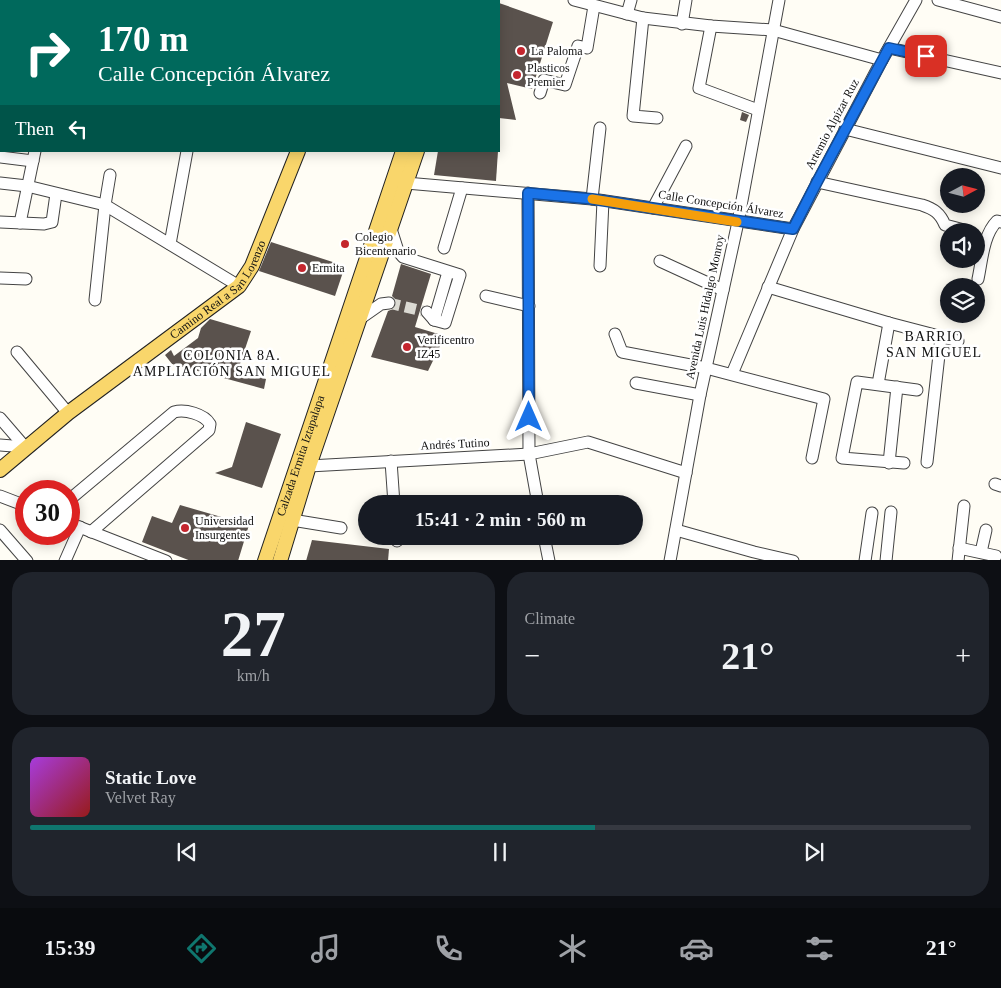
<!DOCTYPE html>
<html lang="en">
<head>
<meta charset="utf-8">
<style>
  :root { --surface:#171b24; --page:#20242c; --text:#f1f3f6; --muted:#9ea1a6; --line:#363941; --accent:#0f766e }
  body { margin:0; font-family:Georgia,serif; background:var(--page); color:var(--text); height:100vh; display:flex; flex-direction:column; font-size:19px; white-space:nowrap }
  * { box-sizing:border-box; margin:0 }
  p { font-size:16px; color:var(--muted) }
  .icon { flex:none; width:28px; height:28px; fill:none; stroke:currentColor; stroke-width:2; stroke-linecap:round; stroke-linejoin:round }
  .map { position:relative; height:560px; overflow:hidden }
  .details { display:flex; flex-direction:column; gap:12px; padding:12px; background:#0d0f14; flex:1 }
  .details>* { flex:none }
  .hud { position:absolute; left:0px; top:0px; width:500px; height:152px; box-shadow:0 2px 12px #0003; background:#00695c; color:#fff; overflow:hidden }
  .needle { width:32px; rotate:83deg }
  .controls { position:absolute; left:940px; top:168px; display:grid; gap:10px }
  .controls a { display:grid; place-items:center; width:45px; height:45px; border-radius:50%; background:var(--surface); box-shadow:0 2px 12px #0003; font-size:25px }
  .speed { position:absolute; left:15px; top:480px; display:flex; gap:10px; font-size:25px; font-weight:700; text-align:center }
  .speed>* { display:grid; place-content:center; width:65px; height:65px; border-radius:50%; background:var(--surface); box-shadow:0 2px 12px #0003; line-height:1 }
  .speed .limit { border:8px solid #d22; background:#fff; color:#111 }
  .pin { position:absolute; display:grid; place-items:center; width:42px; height:42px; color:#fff; margin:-21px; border-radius:10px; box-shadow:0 2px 8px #0006 }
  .me { position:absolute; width:55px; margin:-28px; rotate:0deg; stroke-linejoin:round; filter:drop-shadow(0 0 4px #0008) }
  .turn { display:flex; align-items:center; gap:18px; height:105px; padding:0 15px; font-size:22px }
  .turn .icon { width:65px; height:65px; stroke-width:2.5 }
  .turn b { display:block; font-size:35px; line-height:42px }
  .then { display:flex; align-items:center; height:48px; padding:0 15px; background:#0003; gap:10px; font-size:19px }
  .big { font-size:38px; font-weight:600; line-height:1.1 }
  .details .card { flex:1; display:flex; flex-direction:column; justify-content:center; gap:8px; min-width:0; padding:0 18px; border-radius:20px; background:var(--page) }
  .details .dial { align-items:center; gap:0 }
  .dial b { font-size:65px; line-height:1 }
  .song { display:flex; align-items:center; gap:15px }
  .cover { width:60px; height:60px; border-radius:8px; background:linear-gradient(135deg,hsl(280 70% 55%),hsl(0 70% 35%)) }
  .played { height:5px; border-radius:2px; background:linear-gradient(90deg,var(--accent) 60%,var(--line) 60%) }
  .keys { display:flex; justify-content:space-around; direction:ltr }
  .heat { display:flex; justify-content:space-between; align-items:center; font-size:28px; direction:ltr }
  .details .tiles { flex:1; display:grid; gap:12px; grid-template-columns:1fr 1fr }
  .card:last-child { grid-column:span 2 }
  .trip { position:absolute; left:358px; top:495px; width:285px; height:50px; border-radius:25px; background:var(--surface); box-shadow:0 2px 12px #0003; font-weight:600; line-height:50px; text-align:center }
  .tabs { display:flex; height:80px; justify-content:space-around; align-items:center; background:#090b0e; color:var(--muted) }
  .tabs .icon { width:35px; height:35px }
  .tabs .active { color:var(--accent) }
  .tabs b { font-size:22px; color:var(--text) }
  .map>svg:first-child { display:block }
  .building { fill:#5a524d }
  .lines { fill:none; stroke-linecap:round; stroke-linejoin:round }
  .minor-tunnel { stroke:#dbdad3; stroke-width:11; stroke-dasharray:11 5.5; stroke-linecap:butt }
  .minor-casing { stroke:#444; stroke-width:13 }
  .major-casing { stroke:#222; stroke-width:16 }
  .minor { stroke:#fff; stroke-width:11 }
  .major { stroke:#f9d66b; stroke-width:14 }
  .route-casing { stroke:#114b97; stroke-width:12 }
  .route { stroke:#1a73e8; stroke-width:9 }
  .slow { stroke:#f59e0b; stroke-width:9 }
  .poi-dot { fill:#c4262e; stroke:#fff; stroke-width:2 }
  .labels { text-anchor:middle; stroke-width:5; stroke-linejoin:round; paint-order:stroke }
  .poi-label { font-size:12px; fill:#111; stroke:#fff; text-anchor:start }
  .street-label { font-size:12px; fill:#111; stroke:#fff }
  .neighbourhood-label { font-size:14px; letter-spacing:1px; fill:#111; stroke:#fff }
</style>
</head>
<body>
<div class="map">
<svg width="1001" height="561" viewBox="0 0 1001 561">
  <rect width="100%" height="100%" fill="#fffdf5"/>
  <g class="building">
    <path d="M499,3L553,22L532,89L507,83L516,120L499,118Z"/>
    <path d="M742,112L749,115L746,122L740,120Z"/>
    <path d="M438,151H498L496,181L434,175Z"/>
    <path d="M271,242L345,266L335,296L259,271Z"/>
    <path d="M401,264L431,274L415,327L445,336L428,371L371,357L388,311L393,309L396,305L395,299L392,296Z"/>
    <path d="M210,319L251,331L238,370L266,379L264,389L172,364L165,355L171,350L174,356L198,338L201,328Z"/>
    <path d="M246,422L281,434L262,488L215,473L232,467Z"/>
    <path d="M180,505L249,525L238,561H191L142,542L152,516L172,523Z"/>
    <path d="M312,540L389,549L388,561H306Z"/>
  </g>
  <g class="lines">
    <path class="minor-tunnel" d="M389,303L427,312"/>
    <defs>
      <g id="minor">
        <path d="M574,0L643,18L711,26L773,30L882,60"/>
        <path d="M938,0L1001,17"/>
        <path d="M25,1V0"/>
        <path d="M133,1V0"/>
        <path d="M224,1L225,0"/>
        <path d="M410,1V0"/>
        <path d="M627,14L631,0"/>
        <path d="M643,18L633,116L657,118"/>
        <path d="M682,24L686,0"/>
        <path d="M711,26L699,88L758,110"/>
        <path d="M0,39H1"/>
        <path d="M889,48L1001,73"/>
        <path d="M540,93L544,80L565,85L578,46L587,48L594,6"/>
        <path d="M0,96L1,92"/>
        <path d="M845,129L1001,168"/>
        <path d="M0,157L33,161"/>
        <path d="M817,182L922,205C934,209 940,213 945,225L968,231"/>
        <path d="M0,183L27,186L105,205L239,286"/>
        <path d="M406,183L592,199L793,229"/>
        <path d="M528,193L529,454L538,504"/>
        <path d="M592,199L600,128"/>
        <path d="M653,208L686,146"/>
        <path d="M0,222L44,224L52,222L56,194"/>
        <path d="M20,223L35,151"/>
        <path d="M391,229L398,251L403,257L460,275L445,323L434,320L427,312"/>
        <path d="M170,244L187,151"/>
        <path d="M444,248L462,188"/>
        <path d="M660,261L723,290"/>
        <path d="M600,266L603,201"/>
        <path d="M0,278L26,279"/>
        <path d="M978,279C982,261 983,235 997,221L1001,222"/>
        <path d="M768,287L889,323L958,341"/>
        <path d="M486,296L529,306"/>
        <path d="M95,300L105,205L110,175"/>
        <path d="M361,318L381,304L389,303"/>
        <path d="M434,320L448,272"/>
        <path d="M615,334L622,352L706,368L824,399L812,458"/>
        <path d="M17,352L68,413"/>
        <path d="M732,374L793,229L882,60L916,0"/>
        <path d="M636,383L700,395"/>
        <path d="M878,384L889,323"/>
        <path d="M0,418L25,447"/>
        <path d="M0,445L25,447"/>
        <path d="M391,461L394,504"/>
        <path d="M927,462L941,337"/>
        <path d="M889,463L897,387"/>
        <path d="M904,463L842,458L857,382L917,390"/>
        <path d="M309,466L529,454L588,442L686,473"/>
        <path d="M995,484L1001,486"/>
        <path d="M0,496L26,506"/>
        <path d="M69,500L174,412C185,409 204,414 210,424L209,430L91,532"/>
        <path d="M292,520L341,528"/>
        <path d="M69,523L166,561"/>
        <path d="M0,530L27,561"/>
        <path d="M676,530L754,552L793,561"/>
        <path d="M397,536V541"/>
        <path d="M544,536L549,561"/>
        <path d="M959,548L996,556"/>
        <path d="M981,552L986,530"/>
        <path d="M65,561L80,527"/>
        <path d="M670,561L700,395L738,222L779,0"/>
        <path d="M865,561L872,513"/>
        <path d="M886,561L891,512"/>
        <path d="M958,561L964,506"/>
      </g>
      <g id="major">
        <path d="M359,1L360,0"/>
        <path d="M454,1L455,0"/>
        <path d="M467,1V0"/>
        <path id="s1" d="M0,470L68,413L239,286L252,266L298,151"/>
        <path id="s2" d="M265,561L403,151"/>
        <path d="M280,561L309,466L417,151"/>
      </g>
    </defs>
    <use href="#minor" class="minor-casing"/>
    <use href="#major" class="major-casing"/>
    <use href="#minor" class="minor"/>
    <use href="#major" class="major"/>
  </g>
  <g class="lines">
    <defs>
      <path id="route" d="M529,417L528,193L592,199L793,229L817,182L889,48L926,56"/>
    </defs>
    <use href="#route" class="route-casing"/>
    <use href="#route" class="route"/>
    <path class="slow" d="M592,199L737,222"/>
  </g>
  <g class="poi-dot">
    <circle cx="521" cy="51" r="5"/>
    <circle cx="517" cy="75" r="5"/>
    <circle cx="345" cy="244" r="5"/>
    <circle cx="302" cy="268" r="5"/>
    <circle cx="407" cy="347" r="5"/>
    <circle cx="185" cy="528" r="5"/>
  </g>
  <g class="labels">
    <g class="poi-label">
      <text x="531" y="55">La Paloma</text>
      <text x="527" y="72">Plasticos<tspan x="527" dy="14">Premier</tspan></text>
      <text x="355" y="241">Colegio<tspan x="355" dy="14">Bicentenario</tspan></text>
      <text x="312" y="272">Ermita</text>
      <text x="417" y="344">Verificentro<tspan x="417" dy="14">IZ45</tspan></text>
      <text x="195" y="525">Universidad<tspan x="195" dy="14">Insurgentes</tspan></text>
    </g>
    <g class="street-label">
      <text transform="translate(832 124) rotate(-62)" y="4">Artemio Alpizar Ruz</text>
      <text transform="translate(721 204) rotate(9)" y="4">Calle Concepción Álvarez</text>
      <text dy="4" stroke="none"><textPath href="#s1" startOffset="285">Camino Real a San Lorenzo</textPath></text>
      <text transform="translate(705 307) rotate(-78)" y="4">Avenida Luis Hidalgo Monroy</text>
      <text transform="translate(455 444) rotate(-3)" y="4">Andrés Tutino</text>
      <text dy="4" stroke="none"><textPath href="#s2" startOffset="111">Calzada Ermita Iztapalapa</textPath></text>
    </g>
    <g class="neighbourhood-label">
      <text x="934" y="341">BARRIO<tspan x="934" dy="16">SAN MIGUEL</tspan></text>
      <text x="232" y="360">COLONIA 8A.<tspan x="232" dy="16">AMPLIACIÓN SAN MIGUEL</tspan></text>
    </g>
  </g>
</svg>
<div class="controls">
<a><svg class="needle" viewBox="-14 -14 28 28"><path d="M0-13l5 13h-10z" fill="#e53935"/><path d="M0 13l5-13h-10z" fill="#9ea1a6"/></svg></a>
<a><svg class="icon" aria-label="sound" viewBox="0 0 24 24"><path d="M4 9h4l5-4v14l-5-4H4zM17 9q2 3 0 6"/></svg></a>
<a><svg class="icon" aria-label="layers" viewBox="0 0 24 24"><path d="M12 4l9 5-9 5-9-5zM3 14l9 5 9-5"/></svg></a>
</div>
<div class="speed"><div class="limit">30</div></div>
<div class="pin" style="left:926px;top:56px;background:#d93025"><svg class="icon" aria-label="arrive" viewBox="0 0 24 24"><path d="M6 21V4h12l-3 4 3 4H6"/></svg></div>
<svg class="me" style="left:529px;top:417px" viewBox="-20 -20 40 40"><path d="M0-17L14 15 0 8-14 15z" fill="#1a73e8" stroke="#fff" stroke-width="4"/></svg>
<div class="trip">15:41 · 2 min · 560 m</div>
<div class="hud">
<div class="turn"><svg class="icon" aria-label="right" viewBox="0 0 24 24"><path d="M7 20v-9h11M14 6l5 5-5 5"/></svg><div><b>170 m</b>Calle Concepción Álvarez</div></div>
<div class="then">Then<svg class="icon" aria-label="left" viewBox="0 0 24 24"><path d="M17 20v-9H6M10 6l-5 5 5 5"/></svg></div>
</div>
</div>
<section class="details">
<div class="tiles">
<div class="card dial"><b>27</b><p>km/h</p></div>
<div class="card"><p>Climate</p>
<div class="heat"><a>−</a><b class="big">21°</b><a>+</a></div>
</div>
<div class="card">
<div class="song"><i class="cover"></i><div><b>Static Love</b><p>Velvet Ray</p></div></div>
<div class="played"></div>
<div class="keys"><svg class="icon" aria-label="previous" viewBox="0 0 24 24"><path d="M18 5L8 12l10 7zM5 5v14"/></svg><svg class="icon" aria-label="pause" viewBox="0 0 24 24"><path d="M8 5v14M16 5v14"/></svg><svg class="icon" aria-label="next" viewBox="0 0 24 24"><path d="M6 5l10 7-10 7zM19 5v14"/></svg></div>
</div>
</div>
</section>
<nav class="tabs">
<b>15:39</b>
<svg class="icon active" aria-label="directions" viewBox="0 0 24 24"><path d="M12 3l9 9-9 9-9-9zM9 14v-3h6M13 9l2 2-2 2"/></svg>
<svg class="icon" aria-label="music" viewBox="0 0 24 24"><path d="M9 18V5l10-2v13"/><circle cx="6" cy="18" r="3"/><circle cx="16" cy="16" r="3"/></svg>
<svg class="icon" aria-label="phone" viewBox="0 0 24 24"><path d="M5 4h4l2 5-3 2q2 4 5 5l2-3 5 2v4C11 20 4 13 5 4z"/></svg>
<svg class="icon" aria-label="climate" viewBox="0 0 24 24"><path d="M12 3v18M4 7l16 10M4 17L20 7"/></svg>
<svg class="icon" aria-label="car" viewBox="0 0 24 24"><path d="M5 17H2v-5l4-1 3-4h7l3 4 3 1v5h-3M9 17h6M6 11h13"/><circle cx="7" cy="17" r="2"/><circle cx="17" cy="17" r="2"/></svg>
<svg class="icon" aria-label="filters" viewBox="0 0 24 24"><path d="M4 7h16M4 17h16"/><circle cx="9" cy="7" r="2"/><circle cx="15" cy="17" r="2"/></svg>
<b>21°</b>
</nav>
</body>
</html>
